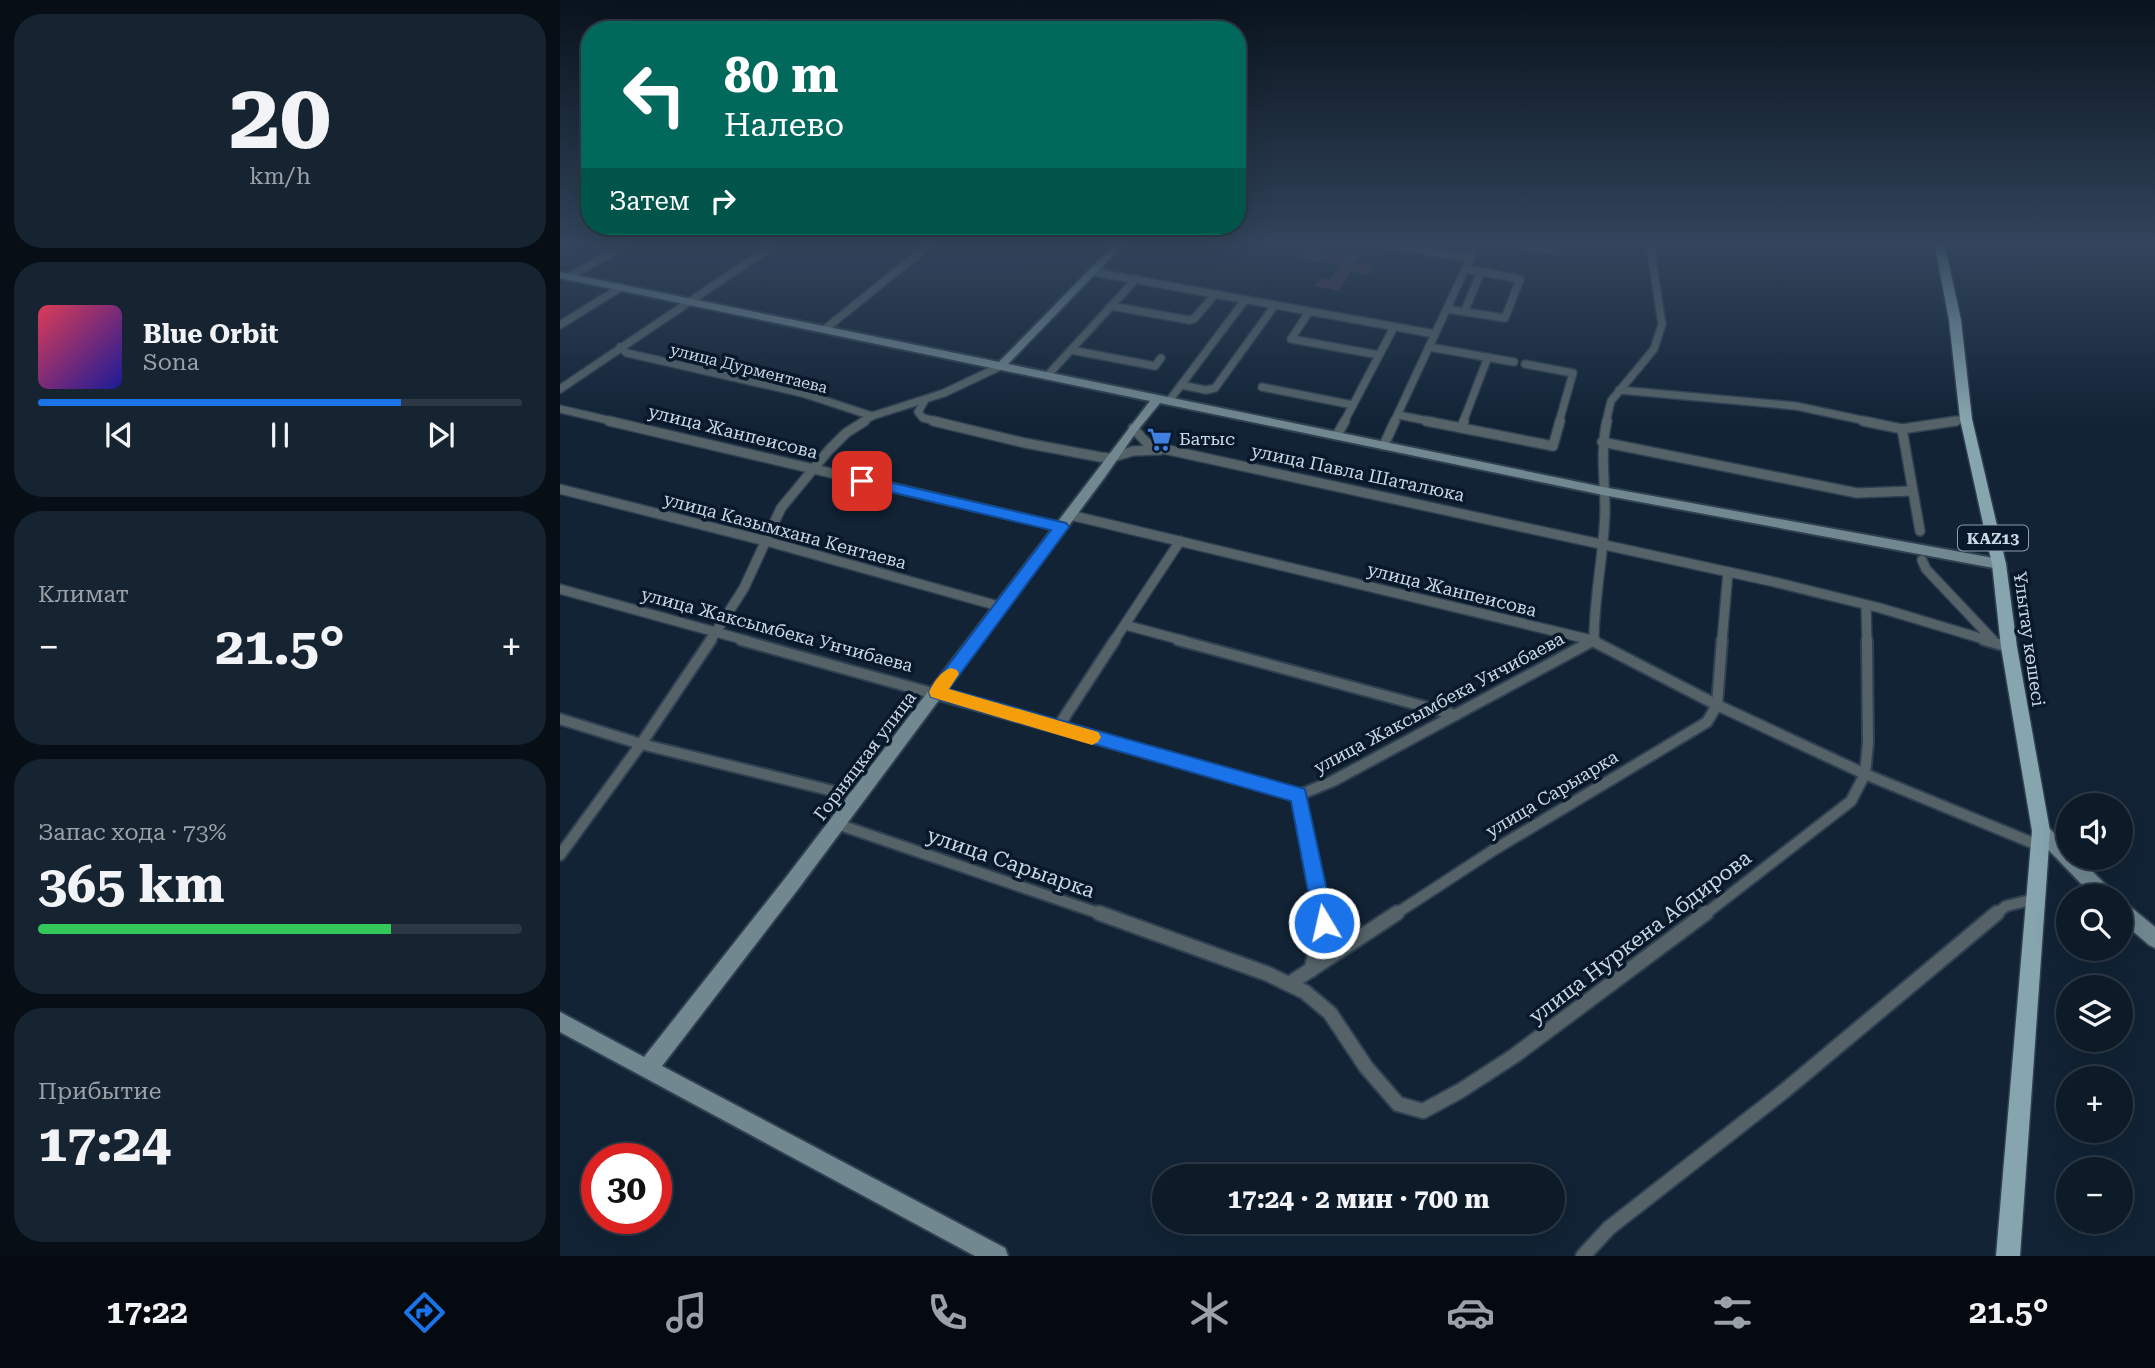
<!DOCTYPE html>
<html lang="ru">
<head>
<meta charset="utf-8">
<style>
  :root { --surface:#0d1a28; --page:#162330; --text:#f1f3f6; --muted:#9aa1a8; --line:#2d3845; --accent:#1a73e8 }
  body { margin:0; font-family:"Roboto Serif",serif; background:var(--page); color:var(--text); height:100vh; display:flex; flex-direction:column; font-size:26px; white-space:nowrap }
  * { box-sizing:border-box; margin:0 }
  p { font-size:23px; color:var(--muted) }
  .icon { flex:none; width:38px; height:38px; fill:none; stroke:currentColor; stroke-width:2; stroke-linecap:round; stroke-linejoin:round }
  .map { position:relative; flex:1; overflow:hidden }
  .drawer { display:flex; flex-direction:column; gap:14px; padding:14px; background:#070e16; width:560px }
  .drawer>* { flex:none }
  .guide { position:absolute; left:21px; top:21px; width:665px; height:214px; border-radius:28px; box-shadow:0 7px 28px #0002,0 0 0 2px var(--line); background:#00695c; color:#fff; overflow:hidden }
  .fabs { position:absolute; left:1496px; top:793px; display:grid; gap:14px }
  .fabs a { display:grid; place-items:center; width:77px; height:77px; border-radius:50%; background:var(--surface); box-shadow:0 7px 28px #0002,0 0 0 2px var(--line); font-size:35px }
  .speed { position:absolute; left:21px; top:1143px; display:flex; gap:14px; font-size:35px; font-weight:700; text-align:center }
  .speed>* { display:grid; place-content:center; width:91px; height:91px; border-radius:50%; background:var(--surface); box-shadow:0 7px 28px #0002,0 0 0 2px var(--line); line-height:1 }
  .speed .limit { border:10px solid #d22; background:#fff; color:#111 }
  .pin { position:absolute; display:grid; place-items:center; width:60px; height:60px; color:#fff; margin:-30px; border-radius:14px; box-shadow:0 4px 10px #0006 }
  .me { position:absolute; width:77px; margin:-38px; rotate:351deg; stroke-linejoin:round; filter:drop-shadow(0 0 5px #0008) }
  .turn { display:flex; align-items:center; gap:24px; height:147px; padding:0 28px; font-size:32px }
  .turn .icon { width:91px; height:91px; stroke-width:2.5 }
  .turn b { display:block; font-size:49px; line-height:60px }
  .then { display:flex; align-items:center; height:66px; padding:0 28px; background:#0003; gap:14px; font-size:26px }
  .big { font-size:52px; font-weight:700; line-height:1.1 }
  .drawer .widget { flex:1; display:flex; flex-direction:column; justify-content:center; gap:10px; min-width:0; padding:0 24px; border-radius:28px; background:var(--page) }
  .drawer .dial { align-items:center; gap:0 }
  .dial b { font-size:91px; line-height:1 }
  .song { display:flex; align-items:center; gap:21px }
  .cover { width:84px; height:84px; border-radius:10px; background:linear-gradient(135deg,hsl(350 70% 55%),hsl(240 70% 35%)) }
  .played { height:7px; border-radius:4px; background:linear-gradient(90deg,var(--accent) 75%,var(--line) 75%) }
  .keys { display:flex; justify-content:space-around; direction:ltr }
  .heat { display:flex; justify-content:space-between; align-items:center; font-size:38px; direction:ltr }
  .charge { height:10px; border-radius:5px; background:linear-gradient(90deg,#34c759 73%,var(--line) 0) }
  .trip { position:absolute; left:592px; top:1164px; width:413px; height:70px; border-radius:35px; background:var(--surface); box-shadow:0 7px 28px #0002,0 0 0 2px var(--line); font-weight:700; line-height:70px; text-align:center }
  .menu { display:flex; height:112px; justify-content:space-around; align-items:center; background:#050a10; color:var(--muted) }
  .menu .icon { width:49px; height:49px }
  .menu .on { color:var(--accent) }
  .menu b { font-size:32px; color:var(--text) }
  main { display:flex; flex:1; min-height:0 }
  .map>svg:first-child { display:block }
  .building { fill:#4b314f }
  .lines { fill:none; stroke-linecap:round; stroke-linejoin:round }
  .street-far3-casing { stroke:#2f4051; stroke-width:10 }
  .street-far2-casing { stroke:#2f4051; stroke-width:12 }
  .street-far1-casing { stroke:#2f4051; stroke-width:14 }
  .street-casing { stroke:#2f4051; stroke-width:18 }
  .secondary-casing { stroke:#2f4051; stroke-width:4 }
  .primary-casing { stroke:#2f4051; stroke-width:3 }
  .street-far3 { stroke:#556368; stroke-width:7 }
  .street-far2 { stroke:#556368; stroke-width:9 }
  .street-far1 { stroke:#556368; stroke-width:10 }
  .street { stroke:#556368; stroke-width:14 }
  .secondary { fill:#718890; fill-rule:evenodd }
  .primary { fill:#87a5af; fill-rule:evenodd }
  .route { fill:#1a73e8; stroke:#114b97; stroke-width:2 }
  .slow { fill:#f59e0b }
  .labels { text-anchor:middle; stroke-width:7; stroke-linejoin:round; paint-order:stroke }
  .far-street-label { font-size:16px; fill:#ccd7e4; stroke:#08192b }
  .shield { fill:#08192b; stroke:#919eac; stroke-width:2 }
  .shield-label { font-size:16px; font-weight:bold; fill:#ccd7e4 }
  .street-label { font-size:18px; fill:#ccd7e4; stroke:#08192b }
  .poi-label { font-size:18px; fill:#ccd7e4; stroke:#08192b; text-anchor:start }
  .near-street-label { font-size:21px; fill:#ccd7e4; stroke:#08192b }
</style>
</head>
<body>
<main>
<section class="drawer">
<div class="widget dial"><b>20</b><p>km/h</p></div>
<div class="widget">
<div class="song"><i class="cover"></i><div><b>Blue Orbit</b><p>Sona</p></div></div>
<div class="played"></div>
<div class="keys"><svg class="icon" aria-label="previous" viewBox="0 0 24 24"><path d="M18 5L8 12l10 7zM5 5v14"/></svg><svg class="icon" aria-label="pause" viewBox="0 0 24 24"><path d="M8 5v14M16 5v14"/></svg><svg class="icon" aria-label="next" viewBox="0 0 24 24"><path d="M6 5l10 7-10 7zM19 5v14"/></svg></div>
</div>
<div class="widget"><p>Климат</p>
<div class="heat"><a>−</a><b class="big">21.5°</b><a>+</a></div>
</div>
<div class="widget"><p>Запас хода · 73%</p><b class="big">365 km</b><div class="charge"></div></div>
<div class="widget"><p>Прибытие</p><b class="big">17:24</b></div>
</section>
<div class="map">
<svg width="1595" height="1256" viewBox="0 0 1595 1256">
  <rect width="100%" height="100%" fill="#112335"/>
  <path class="building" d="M747,250L781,256L783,253L798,256L793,263L813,266L808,275L791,272L778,291L754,286L760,278L770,280L781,264L744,261L746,258L741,257Z"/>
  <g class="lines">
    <defs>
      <g id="street-far3">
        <path d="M832,246L911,258"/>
        <path d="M963,246L995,251"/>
        <path d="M533,272L875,334"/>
        <path d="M9,277L63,246"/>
        <path d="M551,306L629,320L634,319L655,294"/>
        <path d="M887,309L945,318L960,279L906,269"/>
        <path d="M749,312L731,339L819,355"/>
        <path d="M904,312L921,272"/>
        <path d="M0,325L61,287"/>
        <path d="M265,329L368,246"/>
        <path d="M60,347L67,353L242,393L312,416"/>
        <path d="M869,347L954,362"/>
        <path d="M511,350L595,366L601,358"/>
        <path d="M965,364L1013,373L999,422"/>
        <path d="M487,376L576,279"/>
        <path d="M621,385L646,390L655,388L715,305"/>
        <path d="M702,387L793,405"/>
        <path d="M0,389L212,246"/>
        <path d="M1059,390L1236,406L1311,422"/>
        <path d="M365,400L358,412L363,418L381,422"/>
        <path d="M609,401L685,300"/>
        <path d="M0,409L56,422"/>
        <path d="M838,415L874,422"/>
        <path d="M302,422L312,416L384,393L441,366"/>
        <path d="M784,422L834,327"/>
        <path d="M834,422L916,246"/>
        <path d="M903,422L928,357"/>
        <path d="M1046,422L1051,401L1094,349L1102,324L1090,246"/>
        <path d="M1385,422L1406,419"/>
      </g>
      <g id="street-far2">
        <path d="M49,421L501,527"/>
        <path d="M373,421L465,443L540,457L550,458L573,451L600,450"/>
        <path d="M866,421L993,446L1000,421"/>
        <path d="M1303,421L1342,429"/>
        <path d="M573,428L587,443L604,449L1210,581L1320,608L1430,641"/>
        <path d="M901,428L904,421"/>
        <path d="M777,435L785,421"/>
        <path d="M1042,442L1297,493L1352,491"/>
        <path d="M824,445L835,421"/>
        <path d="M0,489L206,541L442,607"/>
        <path d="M510,515L1036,641"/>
        <path d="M1360,531L1342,429L1396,421"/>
        <path d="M1362,560L1366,569L1433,640"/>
        <path d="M0,589L188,641"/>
        <path d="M1306,605L1307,641"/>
        <path d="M565,625L625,641"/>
        <path d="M150,641L184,588L221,508L269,450L286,433L305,421"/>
        <path d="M554,641L620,541"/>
        <path d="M1032,641L1034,640C1034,596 1044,554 1045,511C1045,480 1040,451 1047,421"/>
        <path d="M1162,641L1168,572"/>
      </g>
      <g id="street-far1">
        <path d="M181,640L739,795L773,781L1034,640"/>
        <path d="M618,640L896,715"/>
        <path d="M1031,640L1157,705L1305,774L1480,846"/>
        <path d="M1424,640L1449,647"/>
        <path d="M0,719L81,744L298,797"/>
        <path d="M498,727L555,640"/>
        <path d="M739,795L762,915"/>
        <path d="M277,824L544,915"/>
        <path d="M0,855L81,744L151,640"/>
        <path d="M834,915L932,851L1147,722L1157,705L1162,640"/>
        <path d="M1144,915L1291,801L1305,774L1308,743L1307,640"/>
        <path d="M1435,915L1446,906L1475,899"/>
      </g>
      <g id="street">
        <path d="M539,913L708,974L745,992L770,1013L806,1067L838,1104L863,1111L900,1091L954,1056L1146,913"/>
        <path d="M751,970L764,923L762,913"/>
        <path d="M729,984L837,913"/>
        <path d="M1023,1256L1049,1228L1223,1092L1437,913"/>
      </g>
      <g id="secondary">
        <path d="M553,246H562L448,364L1043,487L1439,559L1446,564L1439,569L1043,495L600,403L577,431L545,477L239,888L102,1066L445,1248L448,1256H415L0,1032V1012L84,1057L227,876L590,401L0,278V272L439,362Z"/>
        <path d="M1481,823L1487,826L1508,847V858H1519L1551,890L1554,896H1533L1475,836L1473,831L1475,826Z"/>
        <path d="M1561,901L1567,904L1595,927V948L1589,945L1561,921Z"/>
      </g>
      <path id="primary" d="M1375,246H1385L1401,320L1412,419L1446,564L1457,647L1490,831L1460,1256H1436L1472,831L1441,647L1432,564L1400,419L1389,320Z"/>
    </defs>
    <use href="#street-far3" class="street-far3-casing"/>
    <use href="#street-far2" class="street-far2-casing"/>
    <use href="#street-far1" class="street-far1-casing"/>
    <use href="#street" class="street-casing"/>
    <use href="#secondary" class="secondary-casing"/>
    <use href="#primary" class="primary-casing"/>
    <use href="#street-far3" class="street-far3"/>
    <use href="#street-far2" class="street-far2"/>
    <use href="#street-far1" class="street-far1"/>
    <use href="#street" class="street"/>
    <use href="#secondary" class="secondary"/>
    <use href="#primary" class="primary"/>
  </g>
  <linearGradient id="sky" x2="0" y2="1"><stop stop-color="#09131d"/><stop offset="0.58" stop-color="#32455c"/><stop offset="1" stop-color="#32455c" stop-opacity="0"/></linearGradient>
  <rect width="1595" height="422" fill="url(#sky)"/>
  <path class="route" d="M302,476L506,523L509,527L506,531L389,689L745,789L774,923L771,931L764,933L757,931L754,923L731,801L371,697L369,692L371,688L491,530L297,484L295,481Z"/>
  <path class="slow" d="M391,668L397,670L399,674L389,689L538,732L541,737L538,742L532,745L371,697L369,692C373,683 381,671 391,668Z"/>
  <defs>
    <symbol id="supermarket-bare" viewBox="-9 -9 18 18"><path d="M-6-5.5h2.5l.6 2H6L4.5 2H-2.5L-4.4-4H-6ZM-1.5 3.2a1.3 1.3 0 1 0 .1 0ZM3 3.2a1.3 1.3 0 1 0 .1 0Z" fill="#3f7fe0" stroke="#08192b" stroke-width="2.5" paint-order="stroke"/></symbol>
  </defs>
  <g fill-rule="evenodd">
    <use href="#supermarket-bare" x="582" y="422" width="35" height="35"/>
  </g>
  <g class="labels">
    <g class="far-street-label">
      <text transform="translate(189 368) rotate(14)" y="6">улица Дурментаева</text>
    </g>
    <rect class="shield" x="1398" y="525.5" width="70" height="25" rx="5"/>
    <g class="shield-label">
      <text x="1433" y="544">KAZ13</text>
    </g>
    <g class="street-label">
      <text transform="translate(173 432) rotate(14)" y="6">улица Жанпеисова</text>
      <text transform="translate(798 473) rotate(12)" y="6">улица Павла Шаталюка</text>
      <text transform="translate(225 531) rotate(15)" y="6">улица Казымхана Кентаева</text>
      <text transform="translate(892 590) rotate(14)" y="6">улица Жанпеисова</text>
      <text transform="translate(217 630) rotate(15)" y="6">улица Жаксымбека Унчибаева</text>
      <text transform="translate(1469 639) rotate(82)" y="6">Ұлытау көшесі</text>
      <text transform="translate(879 703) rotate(-28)" y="6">улица Жаксымбека Унчибаева</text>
      <text transform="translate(305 756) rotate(-53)" y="6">Горняцкая улица</text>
      <text transform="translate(992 794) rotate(-31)" y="6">улица Сарыарка</text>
    </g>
    <g class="poi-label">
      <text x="619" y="445">Батыс</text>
    </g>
    <g class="near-street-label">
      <text transform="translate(451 863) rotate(19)" y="7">улица Сарыарка</text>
      <text transform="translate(1080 937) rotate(-37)" y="7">улица Нуркена Абдирова</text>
    </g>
  </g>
</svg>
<div class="fabs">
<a><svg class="icon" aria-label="sound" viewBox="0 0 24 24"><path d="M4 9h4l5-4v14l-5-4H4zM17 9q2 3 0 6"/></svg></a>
<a><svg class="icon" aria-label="search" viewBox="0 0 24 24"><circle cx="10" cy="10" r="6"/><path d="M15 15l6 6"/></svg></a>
<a><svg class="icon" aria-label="layers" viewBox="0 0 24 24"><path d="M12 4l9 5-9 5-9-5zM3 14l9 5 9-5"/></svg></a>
<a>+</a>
<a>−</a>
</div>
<div class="speed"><div class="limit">30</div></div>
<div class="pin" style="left:302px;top:481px;background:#d93025"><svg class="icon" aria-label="arrive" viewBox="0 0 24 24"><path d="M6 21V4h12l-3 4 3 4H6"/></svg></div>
<svg class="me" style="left:764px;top:923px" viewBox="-20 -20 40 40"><circle r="17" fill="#1a73e8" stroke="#fff" stroke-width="3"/><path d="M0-11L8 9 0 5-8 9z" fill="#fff"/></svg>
<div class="trip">17:24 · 2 мин · 700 m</div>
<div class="guide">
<div class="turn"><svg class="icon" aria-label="left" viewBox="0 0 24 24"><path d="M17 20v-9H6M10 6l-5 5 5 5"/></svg><div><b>80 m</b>Налево</div></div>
<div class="then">Затем<svg class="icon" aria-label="right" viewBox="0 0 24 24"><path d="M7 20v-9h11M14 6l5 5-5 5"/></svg></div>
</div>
</div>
</main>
<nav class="menu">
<b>17:22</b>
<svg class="icon on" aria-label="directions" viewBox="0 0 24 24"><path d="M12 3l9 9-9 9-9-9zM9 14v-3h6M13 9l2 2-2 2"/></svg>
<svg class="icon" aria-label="music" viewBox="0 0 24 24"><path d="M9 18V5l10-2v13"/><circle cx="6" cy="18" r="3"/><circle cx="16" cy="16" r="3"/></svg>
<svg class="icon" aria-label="phone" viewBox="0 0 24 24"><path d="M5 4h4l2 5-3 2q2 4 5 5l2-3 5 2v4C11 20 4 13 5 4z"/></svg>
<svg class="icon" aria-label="climate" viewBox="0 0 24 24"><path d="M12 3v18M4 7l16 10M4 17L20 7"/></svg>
<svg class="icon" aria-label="car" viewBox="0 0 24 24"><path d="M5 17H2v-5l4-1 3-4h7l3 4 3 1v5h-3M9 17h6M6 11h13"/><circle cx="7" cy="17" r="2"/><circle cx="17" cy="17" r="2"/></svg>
<svg class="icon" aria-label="filters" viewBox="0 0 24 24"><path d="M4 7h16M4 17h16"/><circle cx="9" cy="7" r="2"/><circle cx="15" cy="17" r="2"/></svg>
<b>21.5°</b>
</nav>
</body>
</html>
